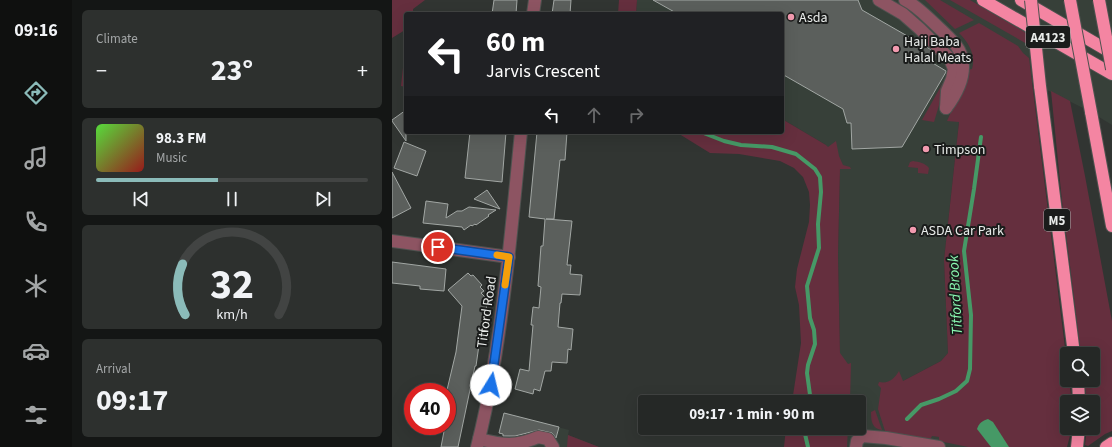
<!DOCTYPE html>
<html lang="en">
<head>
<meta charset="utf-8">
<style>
  :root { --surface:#252826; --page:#2d302e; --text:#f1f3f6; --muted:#a3a6a7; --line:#424443; --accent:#8bbbb9 }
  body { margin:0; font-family:"Source Sans 3",sans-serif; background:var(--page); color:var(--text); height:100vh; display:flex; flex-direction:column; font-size:15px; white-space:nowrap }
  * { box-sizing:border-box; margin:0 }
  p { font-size:13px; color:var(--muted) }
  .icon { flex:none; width:22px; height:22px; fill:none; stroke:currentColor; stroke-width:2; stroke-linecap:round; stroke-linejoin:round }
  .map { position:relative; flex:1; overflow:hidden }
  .details { display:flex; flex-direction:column; gap:10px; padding:10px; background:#141615; width:320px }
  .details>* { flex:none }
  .top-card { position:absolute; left:12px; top:12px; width:380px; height:122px; border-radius:4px; box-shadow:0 4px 16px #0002,0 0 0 1px var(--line); background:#202124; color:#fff; overflow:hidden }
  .buttons { position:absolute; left:668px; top:347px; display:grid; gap:8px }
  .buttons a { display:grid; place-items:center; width:40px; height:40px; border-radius:4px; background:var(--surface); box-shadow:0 4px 16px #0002,0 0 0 1px var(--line); font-size:20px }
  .speed { position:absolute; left:12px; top:383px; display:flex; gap:8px; font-size:20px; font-weight:700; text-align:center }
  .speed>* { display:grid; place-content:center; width:52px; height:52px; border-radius:50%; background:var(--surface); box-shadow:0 4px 16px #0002,0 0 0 1px var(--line); line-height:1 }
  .speed .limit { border:6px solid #d22; background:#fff; color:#111 }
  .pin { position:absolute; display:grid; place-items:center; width:34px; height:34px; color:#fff; margin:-17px; border:2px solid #fff; border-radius:50%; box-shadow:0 1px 4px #0007 }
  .me { position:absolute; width:44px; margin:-22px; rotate:9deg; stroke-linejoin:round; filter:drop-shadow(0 0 3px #0008) }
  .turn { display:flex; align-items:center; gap:14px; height:84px; padding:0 16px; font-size:18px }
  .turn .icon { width:52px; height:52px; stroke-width:2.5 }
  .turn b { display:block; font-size:28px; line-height:34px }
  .lanes { display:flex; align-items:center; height:38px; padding:0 16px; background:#0003; justify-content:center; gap:20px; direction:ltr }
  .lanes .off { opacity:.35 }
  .big { font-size:30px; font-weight:700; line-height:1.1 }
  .details .tile { flex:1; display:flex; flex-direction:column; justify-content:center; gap:6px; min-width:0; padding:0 14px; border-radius:6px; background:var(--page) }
  .details .dial { align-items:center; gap:0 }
  .dial svg { height:104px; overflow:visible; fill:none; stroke:var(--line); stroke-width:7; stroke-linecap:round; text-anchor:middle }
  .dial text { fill:var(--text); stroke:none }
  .song { display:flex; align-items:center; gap:12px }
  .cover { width:48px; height:48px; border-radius:6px; background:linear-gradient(135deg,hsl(110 70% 55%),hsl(0 70% 35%)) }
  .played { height:4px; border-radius:2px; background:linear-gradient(90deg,var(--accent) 45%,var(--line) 45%) }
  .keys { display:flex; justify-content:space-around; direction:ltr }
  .heat { display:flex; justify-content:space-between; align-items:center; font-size:22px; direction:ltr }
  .trip { position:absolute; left:246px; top:395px; width:228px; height:40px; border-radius:4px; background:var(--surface); box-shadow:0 4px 16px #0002,0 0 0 1px var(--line); font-weight:700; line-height:40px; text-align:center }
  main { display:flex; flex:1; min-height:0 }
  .tab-bar { display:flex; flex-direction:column; width:72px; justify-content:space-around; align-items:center; background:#0f100f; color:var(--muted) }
  .tab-bar .icon { width:28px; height:28px }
  .tab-bar .selected { color:var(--accent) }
  .tab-bar b { font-size:18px; color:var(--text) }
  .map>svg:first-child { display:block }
  .built { fill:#374039 }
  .green { fill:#652f3e }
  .water { fill:#469966 }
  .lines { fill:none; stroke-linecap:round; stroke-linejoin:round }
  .stream { stroke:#469966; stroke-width:4 }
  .building { fill:#5b5f5c; stroke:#a2a7a4 }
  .minor-casing { stroke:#4e524f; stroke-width:14 }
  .highway-casing { stroke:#4e524f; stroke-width:14 }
  .minor { stroke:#8d5462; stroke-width:12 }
  .highway { stroke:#f485a2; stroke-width:12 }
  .highway-bridge-casing { stroke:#4e524f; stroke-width:14; stroke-linecap:butt }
  .highway-bridge { stroke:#f485a2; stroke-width:12 }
  .route-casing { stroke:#114b97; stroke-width:10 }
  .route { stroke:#1a73e8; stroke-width:7 }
  .slow { stroke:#f59e0b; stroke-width:7 }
  .poi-dot { fill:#f29aaf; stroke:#1a1c1b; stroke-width:1.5 }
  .labels { text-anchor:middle; stroke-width:4; stroke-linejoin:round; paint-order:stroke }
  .shield { fill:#1a1c1b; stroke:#aaadab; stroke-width:1 }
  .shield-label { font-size:13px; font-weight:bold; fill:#e8ebe9 }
  .poi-label { font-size:14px; fill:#e8ebe9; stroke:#1a1c1b; text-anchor:start }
  .street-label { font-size:14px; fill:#e8ebe9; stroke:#1a1c1b }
  .water-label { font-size:15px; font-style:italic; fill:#8af9b2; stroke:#1a1c1b }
</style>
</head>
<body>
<main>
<nav class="tab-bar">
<b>09:16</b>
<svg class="icon selected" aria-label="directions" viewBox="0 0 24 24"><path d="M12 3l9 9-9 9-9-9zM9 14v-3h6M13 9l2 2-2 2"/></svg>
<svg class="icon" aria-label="music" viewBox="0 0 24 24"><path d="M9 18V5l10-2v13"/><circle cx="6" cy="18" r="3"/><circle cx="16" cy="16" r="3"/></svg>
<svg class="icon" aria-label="phone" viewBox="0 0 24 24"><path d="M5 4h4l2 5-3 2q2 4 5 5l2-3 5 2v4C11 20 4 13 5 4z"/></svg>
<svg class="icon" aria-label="climate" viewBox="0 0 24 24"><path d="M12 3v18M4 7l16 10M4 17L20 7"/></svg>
<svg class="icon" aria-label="car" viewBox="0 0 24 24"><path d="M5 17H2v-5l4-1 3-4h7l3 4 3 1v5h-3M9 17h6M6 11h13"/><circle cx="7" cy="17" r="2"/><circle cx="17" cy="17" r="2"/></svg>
<svg class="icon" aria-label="filters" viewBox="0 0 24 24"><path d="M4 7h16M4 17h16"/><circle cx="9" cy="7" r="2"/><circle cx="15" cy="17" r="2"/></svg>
</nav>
<section class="details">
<div class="tile"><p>Climate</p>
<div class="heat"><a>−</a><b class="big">23°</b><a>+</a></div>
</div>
<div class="tile">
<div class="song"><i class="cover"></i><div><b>98.3 FM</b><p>Music</p></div></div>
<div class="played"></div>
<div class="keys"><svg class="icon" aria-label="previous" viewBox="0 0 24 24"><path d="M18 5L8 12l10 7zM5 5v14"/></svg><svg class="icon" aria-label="pause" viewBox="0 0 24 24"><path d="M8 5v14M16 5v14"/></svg><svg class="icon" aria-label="next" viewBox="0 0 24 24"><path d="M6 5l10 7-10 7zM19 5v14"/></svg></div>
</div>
<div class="tile dial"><svg viewBox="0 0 100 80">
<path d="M14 69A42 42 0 1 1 86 69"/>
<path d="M14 69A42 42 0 0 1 12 30" stroke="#8bbbb9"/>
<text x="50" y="56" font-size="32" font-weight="700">32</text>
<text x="50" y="72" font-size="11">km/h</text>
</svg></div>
<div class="tile"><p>Arrival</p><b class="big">09:17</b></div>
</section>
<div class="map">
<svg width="720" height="447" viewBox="0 0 720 447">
  <rect width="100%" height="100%" fill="#313532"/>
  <g class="built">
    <path d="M245,0H720V125L699,112L639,82L582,65L567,122L552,260L556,353L549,361L511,381L495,428L577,442L583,447H430L434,428H467V402H439L448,350L446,255L448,169L434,145L390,119V14H244Z"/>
    <path d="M146,422L177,430L176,435L207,447H89L88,437L121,442L143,433Z"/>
  </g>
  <g class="green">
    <path d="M0,0H33L21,9V14H14V87L9,86L12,58L13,30L0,38Z"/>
    <path d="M227,0H245L244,14H226Z"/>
    <path d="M533,0H548L582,20L563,29Z"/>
    <path d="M558,0H578L634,33L635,44Z"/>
    <path d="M587,23L626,46L631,53L637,58L675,364V380H677L680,402H675V428H680L675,447H576L547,441V437L540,436L538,440L493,431L486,409L489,388L486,385L487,382C497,384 502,379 507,371L511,381L549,361L556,353L552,260L567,122L555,121L568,92L575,70L580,69C584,55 577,43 567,33Z"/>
    <path d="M557,72L542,122L530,120Z"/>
    <path d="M659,91L678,101L693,176L720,321V431L713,434L696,446L693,445L695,428H701V402H695L692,380H701V354H689L670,201Z"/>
    <path d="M390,119L434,145L436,147L444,141L447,156L451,165L458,167L459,169H448L446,255L448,353L456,364L459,363L458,402H400L409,343L407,305L403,287L405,269L417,222L418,205L417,192L411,177L402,168L388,161L347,154L318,153L284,132H390Z"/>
    <path d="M521,161C527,162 533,163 537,168L536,174L526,173V168L516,167L518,162Z"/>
    <path d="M483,410L490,430C480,429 479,421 479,412Z"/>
    <path d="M394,428H456L455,447H392Z"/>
    <path d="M176,435L207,447H175Z"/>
  </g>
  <path class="water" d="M596,419L601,422L617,447H599L585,429C587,423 590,421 596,419Z"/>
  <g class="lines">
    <g class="stream">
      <path d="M309,132L332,141L349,145L380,147L404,154L423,169L428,177L429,192L426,224L427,248L415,286L418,318L422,330L423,344L416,365L415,373L419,402"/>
      <path d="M515,419L529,405L547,399L564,391L575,381L578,369L579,315L572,251L582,189L589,137"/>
      <path d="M414,428L413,434L416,447"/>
    </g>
  </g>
  <g class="building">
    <path d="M102,0H125L124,14H100Z"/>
    <path d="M162,0H179L178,14H160Z"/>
    <path d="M261,0H466L470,10L538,49L543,54L539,62L554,71V72L510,147L460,149L459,123H455L451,109L390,74V14H286Z"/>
    <path d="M14,110V141L0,121V120Z"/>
    <path d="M78,132H114L110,182L73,178Z"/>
    <path d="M145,132H175L173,160H168L162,219H154L180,221L175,265H179L178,274L190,275L188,295L170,294L169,303H168L166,327L181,329L179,350L176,349L175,363L160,362L159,371H153L148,391L142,389L141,394L123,389L128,369L137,371L141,325H139L141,307L147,308L149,287L146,286L149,246H151L153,219L137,217Z"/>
    <path d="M12,142L34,151L25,176L2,168Z"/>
    <path d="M0,172L19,208L0,218Z"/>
    <path d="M95,190L108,209L82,199Z"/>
    <path d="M34,201L56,204L54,218L65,211H70L77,207L104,210L96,215L97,216L84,225L83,224L80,226L79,225L72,230L70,227L31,223Z"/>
    <path d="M0,262L54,269L52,291L28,289V286L0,283Z"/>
    <path d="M76,273L79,276L81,275L90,285L88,287L92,291L89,293L96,300L92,304L95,307L92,310L84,366H83L66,447H49L53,426H55V390L64,352L70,306L56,290Z"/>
    <path d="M112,413L167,427L164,438L160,433L147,430L123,436H111V434L107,433Z"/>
  </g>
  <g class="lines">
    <defs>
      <g id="minor">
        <path d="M487,0L511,14L528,29L558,59L562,69L560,79L555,91L554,108"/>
        <path d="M513,0C525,6 534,16 544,25C552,33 562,41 567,50C577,70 566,92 554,108"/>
        <path d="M141,14L143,0"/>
        <path d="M0,241L117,257"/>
        <path d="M87,439C112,445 123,447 146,437L156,439L161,447"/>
        <path d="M85,447C91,423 96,400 100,376C114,295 121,213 129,132"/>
        <path d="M464,447L465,441L470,436L494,438L547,447"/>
      </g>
      <g id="highway">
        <path d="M591,0L720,74"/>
        <path d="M629,0L720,53"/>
        <path d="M648,86L682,354"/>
        <path d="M699,112L720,226"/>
        <path d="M686,380L687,402"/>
        <path d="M685,447L687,428"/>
        <path d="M714,447L720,443"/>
      </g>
    </defs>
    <use href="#minor" class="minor-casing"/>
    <use href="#highway" class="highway-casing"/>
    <use href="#minor" class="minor"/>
    <use href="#highway" class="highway"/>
    <defs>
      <g id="highway-bridge">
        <path d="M639,0L648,86"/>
        <path d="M678,0L699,112"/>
        <path d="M707,0L720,69"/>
      </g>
    </defs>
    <use href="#highway-bridge" class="highway-bridge-casing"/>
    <use href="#highway-bridge" class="highway-bridge"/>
  </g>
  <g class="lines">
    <defs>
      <path id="route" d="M46,247L117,257L99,385"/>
    </defs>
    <use href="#route" class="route-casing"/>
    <use href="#route" class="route"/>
    <path class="slow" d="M105,255L117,257L113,285"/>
  </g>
  <g class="poi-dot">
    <circle cx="399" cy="17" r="4"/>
    <circle cx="504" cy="49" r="4"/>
    <circle cx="534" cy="149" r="4"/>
    <circle cx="521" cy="230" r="4"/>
  </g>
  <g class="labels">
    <g class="shield">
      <rect x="634" y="26" width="44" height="22" rx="3"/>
      <rect x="652" y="209" width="26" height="22" rx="3"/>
    </g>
    <g class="shield-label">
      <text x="656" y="42">A4123</text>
      <text x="665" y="225">M5</text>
    </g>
    <g class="poi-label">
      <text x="407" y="22">Asda</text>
      <text x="512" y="46">Haji Baba<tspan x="512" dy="16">Halal Meats</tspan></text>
      <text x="542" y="154">Timpson</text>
      <text x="529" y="235">ASDA Car Park</text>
    </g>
    <g class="street-label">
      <text transform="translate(94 312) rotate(-82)" y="5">Titford Road</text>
    </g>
    <g class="water-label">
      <text transform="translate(563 295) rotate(-93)" y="5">Titford Brook</text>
    </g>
  </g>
</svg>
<div class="buttons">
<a><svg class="icon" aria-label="search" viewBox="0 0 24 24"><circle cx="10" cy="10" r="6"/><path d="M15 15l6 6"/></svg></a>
<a><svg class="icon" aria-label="layers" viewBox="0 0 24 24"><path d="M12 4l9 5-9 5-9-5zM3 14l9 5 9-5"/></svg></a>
</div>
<div class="speed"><div class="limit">40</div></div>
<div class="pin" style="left:46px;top:247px;background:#d93025"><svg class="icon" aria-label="arrive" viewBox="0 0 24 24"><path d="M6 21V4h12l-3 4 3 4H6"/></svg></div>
<svg class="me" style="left:99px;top:385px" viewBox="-20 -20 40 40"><circle r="19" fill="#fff"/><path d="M0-13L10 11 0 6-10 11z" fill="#1a73e8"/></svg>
<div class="trip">09:17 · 1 min · 90 m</div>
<div class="top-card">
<div class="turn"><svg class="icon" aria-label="left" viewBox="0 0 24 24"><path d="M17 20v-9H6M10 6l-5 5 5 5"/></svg><div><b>60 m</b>Jarvis Crescent</div></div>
<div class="lanes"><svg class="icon" aria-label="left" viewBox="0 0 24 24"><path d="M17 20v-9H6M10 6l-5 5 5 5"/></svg><svg class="icon off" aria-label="ahead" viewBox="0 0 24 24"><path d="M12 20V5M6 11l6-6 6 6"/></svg><svg class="icon off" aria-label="right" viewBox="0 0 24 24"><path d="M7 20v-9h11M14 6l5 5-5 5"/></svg></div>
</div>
</div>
</main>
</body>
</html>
